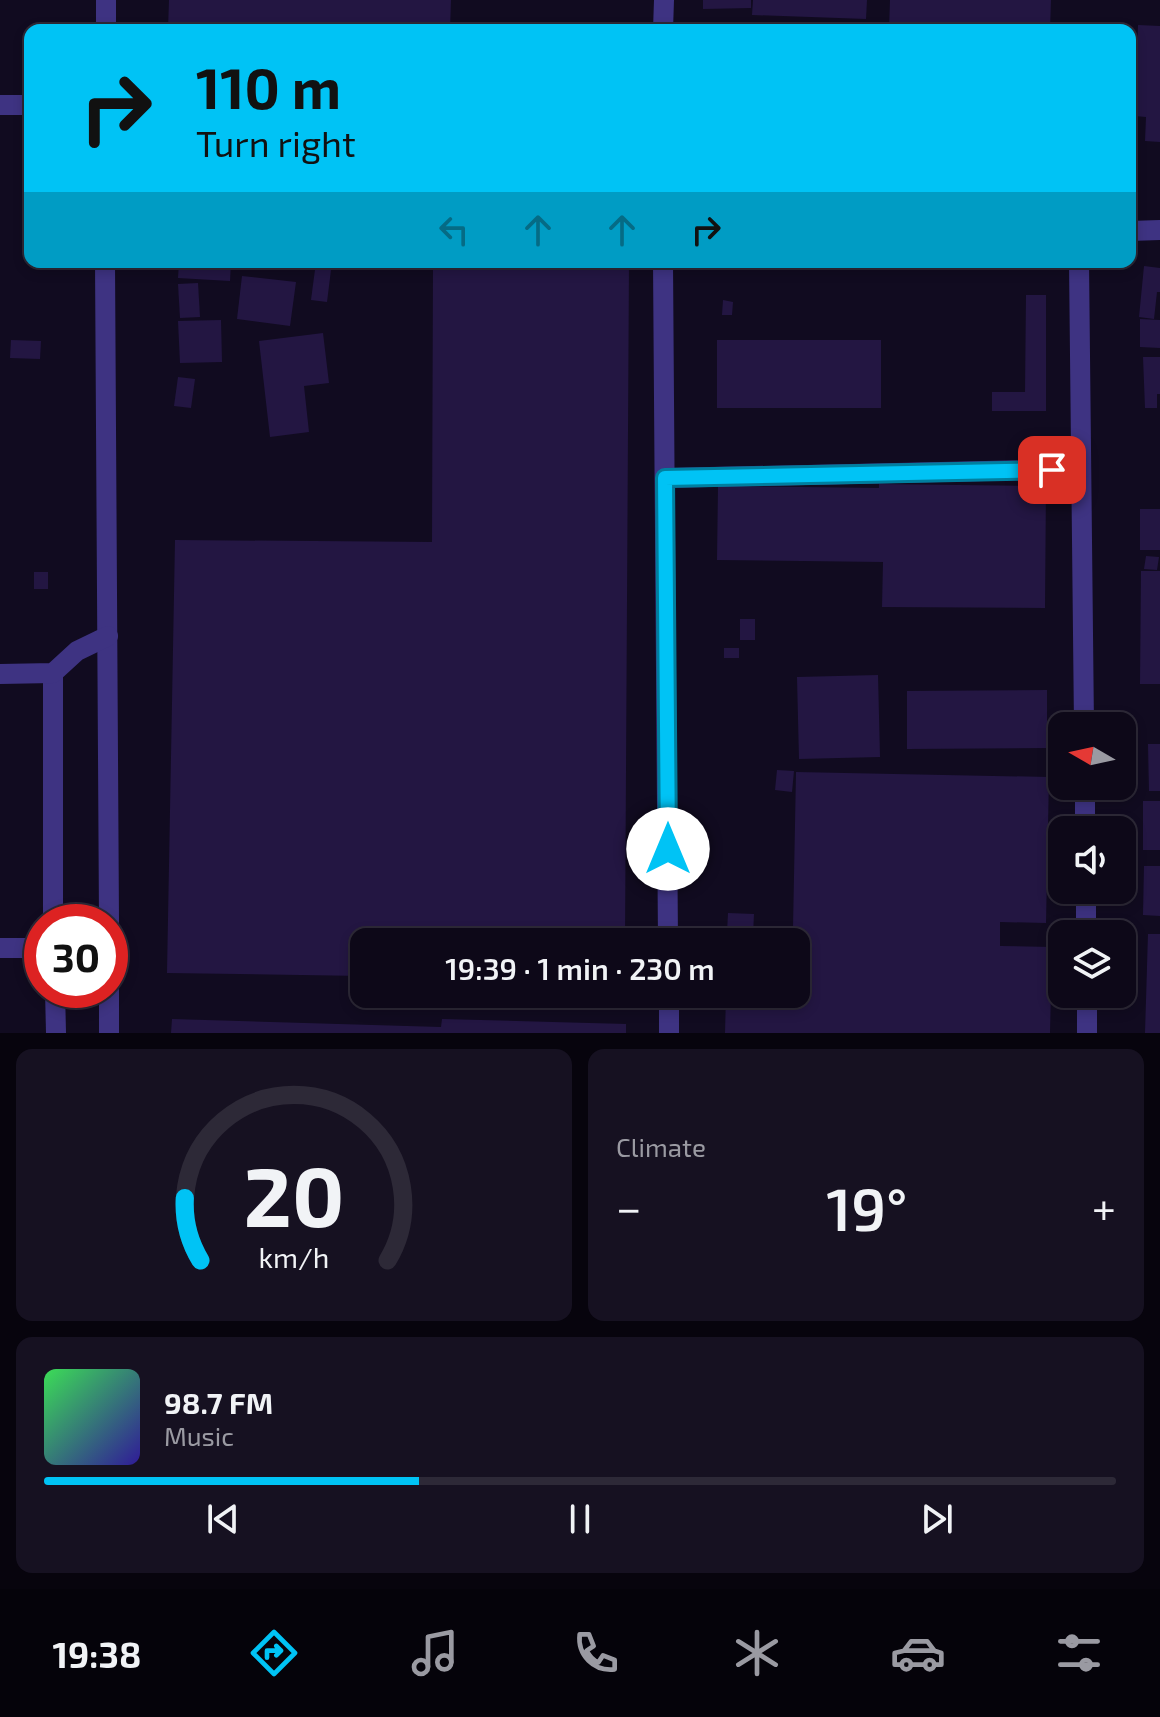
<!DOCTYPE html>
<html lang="en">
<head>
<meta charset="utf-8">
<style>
  :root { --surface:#0d0818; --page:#161121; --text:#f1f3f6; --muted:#9a9aa2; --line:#2d2937; --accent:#00c3f5 }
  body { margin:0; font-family:"Exo 2",sans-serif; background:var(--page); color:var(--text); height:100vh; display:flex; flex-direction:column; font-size:30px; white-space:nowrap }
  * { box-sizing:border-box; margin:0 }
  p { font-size:26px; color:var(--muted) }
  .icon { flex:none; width:44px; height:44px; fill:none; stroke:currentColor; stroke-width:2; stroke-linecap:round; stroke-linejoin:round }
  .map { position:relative; height:1033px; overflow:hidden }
  .sheet { display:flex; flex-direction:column; gap:16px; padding:16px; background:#07040d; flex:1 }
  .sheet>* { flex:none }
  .hud { position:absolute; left:24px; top:24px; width:1112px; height:244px; border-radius:16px; box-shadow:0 4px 12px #0003,0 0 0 2px var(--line); background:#00c3f5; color:#111; overflow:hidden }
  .needle { width:52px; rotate:279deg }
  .buttons { position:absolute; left:1048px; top:712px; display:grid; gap:16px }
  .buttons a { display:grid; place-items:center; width:88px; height:88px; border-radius:16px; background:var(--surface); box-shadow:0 4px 12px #0003,0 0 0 2px var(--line); font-size:40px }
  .speed { position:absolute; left:24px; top:904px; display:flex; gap:16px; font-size:40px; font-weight:700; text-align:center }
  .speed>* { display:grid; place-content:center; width:104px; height:104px; border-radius:50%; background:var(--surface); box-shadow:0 4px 12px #0003,0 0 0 2px var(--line); line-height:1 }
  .speed .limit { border:12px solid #d22; background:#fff; color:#111 }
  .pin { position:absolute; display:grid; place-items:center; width:68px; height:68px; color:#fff; margin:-34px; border-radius:16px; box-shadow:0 4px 12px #0006 }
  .me { position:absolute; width:88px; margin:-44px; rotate:0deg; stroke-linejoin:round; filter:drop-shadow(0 0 6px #0008) }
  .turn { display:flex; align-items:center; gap:28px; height:168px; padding:0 40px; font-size:36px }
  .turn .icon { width:104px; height:104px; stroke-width:2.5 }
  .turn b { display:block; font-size:56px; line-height:68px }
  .lanes { display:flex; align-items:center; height:76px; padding:0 40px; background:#0003; justify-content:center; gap:40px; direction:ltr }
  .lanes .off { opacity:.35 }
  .big { font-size:60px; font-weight:600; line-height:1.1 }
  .sheet .card { flex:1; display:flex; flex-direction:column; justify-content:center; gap:12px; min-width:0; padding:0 28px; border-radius:16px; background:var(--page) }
  .sheet .dial { align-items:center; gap:0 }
  .dial svg { height:208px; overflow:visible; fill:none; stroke:var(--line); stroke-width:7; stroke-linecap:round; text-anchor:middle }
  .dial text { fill:var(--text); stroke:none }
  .song { display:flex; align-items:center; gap:24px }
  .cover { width:96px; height:96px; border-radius:12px; background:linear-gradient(135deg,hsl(130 70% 55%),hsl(250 70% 35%)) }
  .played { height:8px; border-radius:4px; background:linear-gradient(90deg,var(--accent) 35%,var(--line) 35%) }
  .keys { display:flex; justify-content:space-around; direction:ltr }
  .heat { display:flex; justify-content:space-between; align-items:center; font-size:44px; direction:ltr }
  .sheet .tiles { flex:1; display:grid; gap:16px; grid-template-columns:1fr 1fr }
  .card:last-child { grid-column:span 2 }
  .trip { position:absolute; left:350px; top:928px; width:460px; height:80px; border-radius:16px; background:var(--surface); box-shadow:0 4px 12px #0003,0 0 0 2px var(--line); font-weight:600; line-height:80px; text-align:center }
  .tab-bar { display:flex; height:128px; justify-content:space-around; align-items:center; background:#05030a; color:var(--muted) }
  .tab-bar .icon { width:56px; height:56px }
  .tab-bar .active { color:var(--accent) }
  .tab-bar b { font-size:36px; color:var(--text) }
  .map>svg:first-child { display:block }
  .building { fill:#231642 }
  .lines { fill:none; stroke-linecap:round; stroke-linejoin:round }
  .minor { stroke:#3e3382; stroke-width:20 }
  .route-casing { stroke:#007f9f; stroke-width:20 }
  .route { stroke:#00c3f5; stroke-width:14 }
</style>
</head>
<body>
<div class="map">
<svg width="1160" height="1033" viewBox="0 0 1160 1033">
  <rect width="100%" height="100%" fill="#110b20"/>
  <g class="building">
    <path d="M169,0H451L450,30H168Z"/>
    <path d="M703,0H751V8L703,9Z"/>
    <path d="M753,0H867L866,19L752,15Z"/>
    <path d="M890,0H1051L1050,30H889Z"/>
    <path d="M747,23L870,25V30H747Z"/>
    <path d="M1138,25L1160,26V142L1145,141L1146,117L1135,116Z"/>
    <path d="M179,262L231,263L230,281L178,278Z"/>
    <path d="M316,262H332L327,302L311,300Z"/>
    <path d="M433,262H629L625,942H364V976L167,973L175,540L432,542Z"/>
    <path d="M1144,266L1160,268V292H1157L1154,319L1139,317Z"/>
    <path d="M242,276L296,282L290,326L237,319Z"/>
    <path d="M198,283L200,317L180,318L178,284Z"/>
    <path d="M1026,295H1046V411H992V392H1025Z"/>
    <path d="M723,300L733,302L732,315H722Z"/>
    <path d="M1140,319L1160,320V348L1140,347Z"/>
    <path d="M221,320L222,362L180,363L178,321Z"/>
    <path d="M323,333L329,383L304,386L309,432L270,437L259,341Z"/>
    <path d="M11,340L41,341L40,359L10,358Z"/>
    <rect x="717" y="340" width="164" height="68"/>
    <path d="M1143,357H1160V394H1157V408H1145Z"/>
    <path d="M178,377L195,379L191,408L174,406Z"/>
    <path d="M879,484L1046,486L1045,608L882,607L883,562L717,560L718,486L879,488Z"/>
    <rect x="1140" y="509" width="20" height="41"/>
    <path d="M1146,556L1159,557L1157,570L1144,569Z"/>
    <path d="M1141,571H1160V684H1140Z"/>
    <rect x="34" y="572" width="14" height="17"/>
    <rect x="740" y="619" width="15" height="21"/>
    <rect x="724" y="648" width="15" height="10"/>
    <path d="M878,675L880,757L799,759L797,677Z"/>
    <path d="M1047,690V748L907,749V691Z"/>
    <path d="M1148,744H1160V791H1149Z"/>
    <path d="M777,770L794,771L792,792L775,790Z"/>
    <path d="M796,772L1049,777L1046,923L1000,922V946L1052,947L1050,1033H725L726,994H796V942H760L761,927L793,928Z"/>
    <rect x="1143" y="801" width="17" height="49"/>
    <path d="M1144,866H1160V916L1143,915Z"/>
    <path d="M728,913L754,914L753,935L727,933Z"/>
    <path d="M1148,934H1160V1033H1145Z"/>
    <path d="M172,1019L441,1027L442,1019L626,1024V1033H171Z"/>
  </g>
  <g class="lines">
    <g class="minor">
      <path d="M106,30V0"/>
      <path d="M663,30L664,0"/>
      <path d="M0,105H30"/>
      <path d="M1130,231L1160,230"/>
      <path d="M105,262L109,922"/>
      <path d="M663,262L668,942"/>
      <path d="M1079,262L1084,726"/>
      <path d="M665,478L1081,469"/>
      <path d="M53,673V922"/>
      <path d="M0,674L53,673L77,651L108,636"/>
      <path d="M1085,786V830"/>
      <path d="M1086,890V934"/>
      <path d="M0,948H42"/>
      <path d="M55,990L56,1033"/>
      <path d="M109,990V1033"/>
      <path d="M669,994V1033"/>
      <path d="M1087,994V1033"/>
    </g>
  </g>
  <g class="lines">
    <defs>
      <path id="route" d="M668,849L665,478L1052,470"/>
    </defs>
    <use href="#route" class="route-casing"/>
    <use href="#route" class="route"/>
  </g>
</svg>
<div class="buttons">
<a><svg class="needle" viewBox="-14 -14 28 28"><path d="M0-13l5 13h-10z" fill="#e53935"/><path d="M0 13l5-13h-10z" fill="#9a9aa2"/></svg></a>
<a><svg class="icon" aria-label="sound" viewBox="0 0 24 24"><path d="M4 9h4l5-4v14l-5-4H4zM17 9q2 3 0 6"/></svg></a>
<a><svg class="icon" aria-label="layers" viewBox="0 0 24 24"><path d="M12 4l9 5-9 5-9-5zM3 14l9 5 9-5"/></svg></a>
</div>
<div class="speed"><div class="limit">30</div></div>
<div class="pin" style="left:1052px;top:470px;background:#d93025"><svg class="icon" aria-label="arrive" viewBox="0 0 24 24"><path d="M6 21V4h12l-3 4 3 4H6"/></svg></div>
<svg class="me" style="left:668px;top:849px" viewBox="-20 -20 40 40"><circle r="19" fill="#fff"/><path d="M0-13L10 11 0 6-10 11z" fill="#00c3f5"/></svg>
<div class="trip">19:39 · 1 min · 230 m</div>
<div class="hud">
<div class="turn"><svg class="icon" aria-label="right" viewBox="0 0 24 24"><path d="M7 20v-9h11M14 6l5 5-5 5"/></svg><div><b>110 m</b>Turn right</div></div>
<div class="lanes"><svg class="icon off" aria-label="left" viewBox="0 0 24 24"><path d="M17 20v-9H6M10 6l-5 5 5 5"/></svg><svg class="icon off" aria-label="ahead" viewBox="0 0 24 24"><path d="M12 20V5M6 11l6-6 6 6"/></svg><svg class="icon off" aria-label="ahead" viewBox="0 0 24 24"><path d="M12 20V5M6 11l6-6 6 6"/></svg><svg class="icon" aria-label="right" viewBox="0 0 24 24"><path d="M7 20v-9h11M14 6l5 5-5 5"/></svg></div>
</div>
</div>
<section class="sheet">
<div class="tiles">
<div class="card dial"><svg viewBox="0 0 100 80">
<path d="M14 69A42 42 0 1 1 86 69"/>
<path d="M14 69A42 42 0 0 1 8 45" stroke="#00c3f5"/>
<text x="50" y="56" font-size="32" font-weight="700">20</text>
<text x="50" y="72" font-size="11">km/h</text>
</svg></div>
<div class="card"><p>Climate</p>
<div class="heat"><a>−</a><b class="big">19°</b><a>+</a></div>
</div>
<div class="card">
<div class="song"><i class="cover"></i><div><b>98.7 FM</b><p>Music</p></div></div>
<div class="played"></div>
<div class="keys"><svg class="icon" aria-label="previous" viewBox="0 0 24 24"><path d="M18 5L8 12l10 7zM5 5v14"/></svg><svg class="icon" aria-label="pause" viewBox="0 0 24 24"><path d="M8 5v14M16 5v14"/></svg><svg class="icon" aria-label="next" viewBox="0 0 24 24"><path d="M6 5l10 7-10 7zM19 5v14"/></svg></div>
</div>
</div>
</section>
<nav class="tab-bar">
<b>19:38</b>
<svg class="icon active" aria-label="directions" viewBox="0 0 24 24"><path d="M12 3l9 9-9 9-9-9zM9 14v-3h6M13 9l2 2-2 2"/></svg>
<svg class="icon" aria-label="music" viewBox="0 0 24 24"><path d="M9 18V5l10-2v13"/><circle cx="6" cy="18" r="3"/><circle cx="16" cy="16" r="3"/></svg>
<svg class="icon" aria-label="phone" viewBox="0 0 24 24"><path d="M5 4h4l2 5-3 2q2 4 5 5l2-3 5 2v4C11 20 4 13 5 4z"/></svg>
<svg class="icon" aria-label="climate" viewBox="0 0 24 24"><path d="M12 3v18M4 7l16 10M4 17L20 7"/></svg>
<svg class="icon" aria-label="car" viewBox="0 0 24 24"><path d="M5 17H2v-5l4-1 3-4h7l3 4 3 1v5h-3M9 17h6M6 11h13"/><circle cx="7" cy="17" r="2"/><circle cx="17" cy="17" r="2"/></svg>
<svg class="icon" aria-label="filters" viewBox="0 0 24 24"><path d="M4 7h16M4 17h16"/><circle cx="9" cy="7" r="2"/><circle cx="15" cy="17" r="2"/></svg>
</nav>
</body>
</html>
